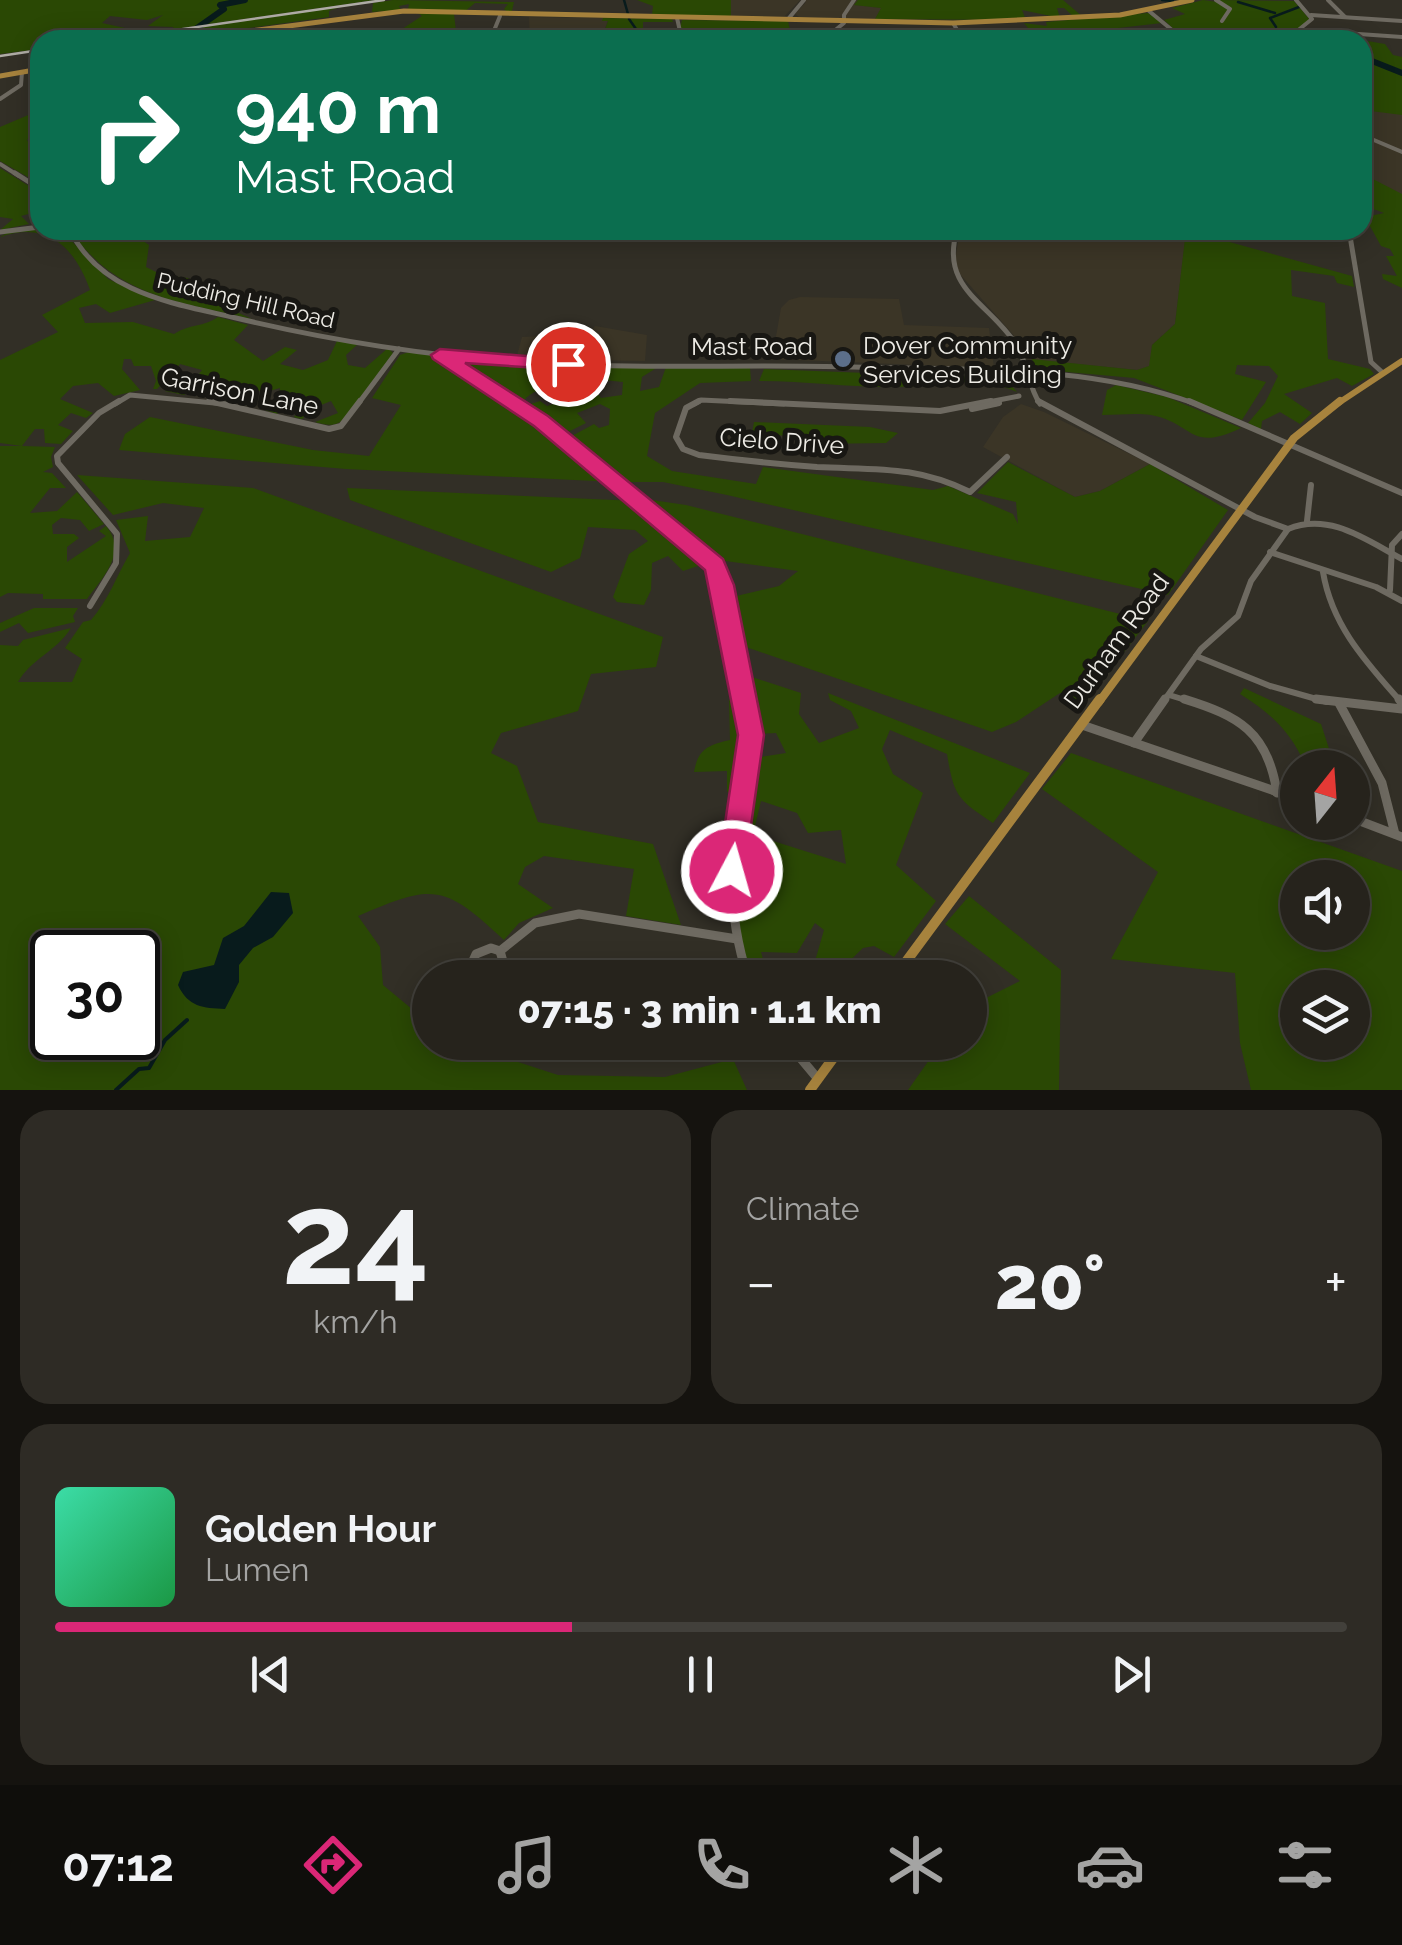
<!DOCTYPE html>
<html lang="en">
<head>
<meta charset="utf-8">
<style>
  :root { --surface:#26231c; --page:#2e2b25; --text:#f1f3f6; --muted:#a4a4a3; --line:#42403b; --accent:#db2777 }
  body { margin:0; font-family:Raleway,sans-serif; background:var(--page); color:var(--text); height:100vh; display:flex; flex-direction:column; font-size:38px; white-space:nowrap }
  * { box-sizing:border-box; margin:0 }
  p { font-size:32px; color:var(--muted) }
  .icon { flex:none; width:55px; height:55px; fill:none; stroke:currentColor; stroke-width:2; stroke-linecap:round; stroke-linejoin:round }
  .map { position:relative; height:1090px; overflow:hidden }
  .drawer { display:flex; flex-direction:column; gap:20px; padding:20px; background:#15130f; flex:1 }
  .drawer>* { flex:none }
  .hud { position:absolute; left:30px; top:30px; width:1342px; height:210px; border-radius:30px; box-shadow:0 5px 25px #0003,0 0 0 2px var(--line); background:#0b6e4f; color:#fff; overflow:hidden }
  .needle { width:65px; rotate:17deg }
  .tools { position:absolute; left:1280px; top:750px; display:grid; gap:20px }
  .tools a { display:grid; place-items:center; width:90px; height:90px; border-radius:50%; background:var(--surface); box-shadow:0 5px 25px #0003,0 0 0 2px var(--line); font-size:50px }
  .speed { position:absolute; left:30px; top:930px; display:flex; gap:20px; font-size:50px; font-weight:700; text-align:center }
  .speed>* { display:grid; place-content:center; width:130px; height:130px; border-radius:50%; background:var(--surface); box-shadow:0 5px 25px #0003,0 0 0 2px var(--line); line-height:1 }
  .speed .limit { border:5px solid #111; border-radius:15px; background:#fff; color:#111 }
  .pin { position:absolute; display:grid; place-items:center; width:85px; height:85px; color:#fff; margin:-42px; border:5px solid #fff; border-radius:50%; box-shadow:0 2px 10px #0007 }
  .me { position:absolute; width:110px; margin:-55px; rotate:6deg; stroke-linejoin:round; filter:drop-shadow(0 0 8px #0008) }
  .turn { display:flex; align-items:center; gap:35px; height:210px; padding:0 40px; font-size:45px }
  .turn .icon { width:130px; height:130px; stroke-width:2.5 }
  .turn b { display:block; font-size:70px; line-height:85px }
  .big { font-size:75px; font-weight:800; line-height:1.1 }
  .drawer .widget { flex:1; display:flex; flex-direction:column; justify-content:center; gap:15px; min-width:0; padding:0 35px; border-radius:30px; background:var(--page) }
  .drawer .dial { align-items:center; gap:0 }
  .dial b { font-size:130px; line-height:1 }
  .song { display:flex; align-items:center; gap:30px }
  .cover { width:120px; height:120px; border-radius:15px; background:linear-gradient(135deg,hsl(160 70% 55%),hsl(140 70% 35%)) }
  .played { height:10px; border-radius:5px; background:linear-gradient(90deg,var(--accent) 40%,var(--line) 40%) }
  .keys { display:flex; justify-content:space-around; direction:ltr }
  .heat { display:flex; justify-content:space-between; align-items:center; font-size:55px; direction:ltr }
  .drawer .tiles { flex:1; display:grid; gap:20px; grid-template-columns:1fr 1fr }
  .widget:last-child { grid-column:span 2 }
  .trip { position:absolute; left:412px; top:960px; width:575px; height:100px; border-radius:50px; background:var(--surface); box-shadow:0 5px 25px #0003,0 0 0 2px var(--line); font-weight:800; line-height:100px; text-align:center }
  .tabs { display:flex; height:160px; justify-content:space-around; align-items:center; background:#0f0e0b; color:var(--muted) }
  .tabs .icon { width:70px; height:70px }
  .tabs .current { color:var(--accent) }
  .tabs b { font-size:45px; color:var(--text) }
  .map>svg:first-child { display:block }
  .built { fill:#3b3526 }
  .green { fill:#2a4804; fill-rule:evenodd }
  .water { fill:#081b1c }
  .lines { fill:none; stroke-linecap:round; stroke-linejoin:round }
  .stream-far1 { stroke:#081b1c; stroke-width:2.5 }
  .stream { stroke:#081b1c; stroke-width:4 }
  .river { stroke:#081b1c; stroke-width:6 }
  .minor-far3 { stroke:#6e6a61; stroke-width:4 }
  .minor-far2 { stroke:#6e6a61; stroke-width:5 }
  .minor-far1 { stroke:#6e6a61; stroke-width:6 }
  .minor { stroke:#6e6a61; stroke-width:9 }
  .major-far3 { stroke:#a7833d; stroke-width:5 }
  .major-far2 { stroke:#a7833d; stroke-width:6 }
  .major-far1 { stroke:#a7833d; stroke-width:8 }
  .major { stroke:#a7833d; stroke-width:10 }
  .rail { stroke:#afaca5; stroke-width:2.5 }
  .route { fill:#db2777; stroke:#8e194d; stroke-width:2.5 }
  .service-dot { fill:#5c6f8a; stroke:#181713; stroke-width:4 }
  .labels { text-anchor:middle; stroke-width:10; stroke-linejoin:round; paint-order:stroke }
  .far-street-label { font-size:22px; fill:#edebe5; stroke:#181713 }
  .poi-label { font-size:25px; fill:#edebe5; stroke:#181713; text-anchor:start }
  .street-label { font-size:25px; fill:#edebe5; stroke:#181713 }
</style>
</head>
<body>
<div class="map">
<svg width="1402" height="1090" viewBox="0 0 1402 1090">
  <rect width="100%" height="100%" fill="#322f26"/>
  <g class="built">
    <path d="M731,0H858L855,5L882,8L875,19L799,17L795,14L806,2L800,0L785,16H731Z"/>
    <path d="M529,17L603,18L608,20L601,40H530Z"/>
    <path d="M1362,71L1402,74V198L1363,174Z"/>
    <path d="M960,230H1128L1185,242L1175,324L1152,345L1150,366L1137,370L1027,359L1016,338L959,273L955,261Z"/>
    <path d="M800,297L899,299L904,325L989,328L994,368L772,359L781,308L789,300Z"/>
    <path d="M595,326L647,335L645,361L516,359L522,337L588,334Z"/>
    <path d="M1021,404L1044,412L1150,464L1100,491L1075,497L983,447L1003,417Z"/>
  </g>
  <g class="green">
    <path d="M0,0H375L174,29L173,27L148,26L163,15L147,20L110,16L102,23L139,31L171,30L101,40H40V49L0,54Z"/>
    <path d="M393,0L514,2L511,15L504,9L508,4L475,3L464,12L408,10L409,4L399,6L401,10L372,12L373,3Z"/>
    <path d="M637,0H731V16L652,15L653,6Z"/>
    <path d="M858,0H1063L1083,17H1074L1064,8H1057L1060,18L1022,10L1026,20L875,19L881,8L854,5Z"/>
    <path d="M1203,0L1217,2L1229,10L1232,9L1219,0L1294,1L1310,20L1282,40H1173L1195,34L1176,31L1164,20L1185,14L1172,8Z"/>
    <path d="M340,7L329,11V17L160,40L176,31Z"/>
    <path d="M417,12L454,14L457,40H385L422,16Z"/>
    <path d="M1148,13L1162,23L1074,33L1052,39L1028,34L1024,29L1028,28L1024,23L1047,26L1046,22Z"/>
    <path d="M603,18L672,19L673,22H643V33L658,40H601L608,21H602Z"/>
    <path d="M682,20L788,21L790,30L759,40H686L680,29Z"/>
    <path d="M1350,38L1385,44L1393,55L1402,57V115L1363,110L1362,40Z"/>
    <path d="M40,110V123L27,140L40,160V184L0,161V127Z"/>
    <path d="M1363,158L1367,176L1402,194V288L1383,279L1382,274L1397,276L1386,256H1394L1390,249L1381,246L1365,217L1384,213L1363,205Z"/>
    <path d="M0,168L40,193V211L21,216L29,224L0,230L13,219L0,217Z"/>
    <path d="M40,228L62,231L108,279L155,300L110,313L96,304L79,308L85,323L133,322L174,334C189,324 204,327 218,317L248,325L234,340L263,361L285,347L297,350L280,364L303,370L328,360L337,341L358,344L346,355L348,365L365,368L388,348L393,353L348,416C336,427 330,426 315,422L338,413L331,401L314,408L302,419L294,417L307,402L293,397L277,414L265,410L279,397L280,388L266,392L241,387L229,400L209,397L217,388L211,379L205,378L184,395L165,391L180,377L196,378L202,370L180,364L157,389H153L156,381L151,366H134L131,359H124L122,369L140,390L114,396L98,383L73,386L60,399L93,413L86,418L71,413L58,425L73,431L61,444L45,443L44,429H35L22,446L55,447L51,457L53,467L43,472L52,473L66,488H50L30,513L57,511L77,492L104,524L89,531L80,520L61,518L52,525L53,534H74L79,538L67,547V562L106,536L99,531L106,526C128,552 103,577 87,599H43V594L8,593L0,597V446H22L0,443V360L58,332L42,315L90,290C75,248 48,220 0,237L12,230Z"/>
    <path d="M75,230H127L149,245L146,267L162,275L188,278L205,298L252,319C195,305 134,299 92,256C83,247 77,242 75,230Z"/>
    <path d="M1186,230L1352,276L1354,287L1337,283L1334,276L1291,270L1292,296L1325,303L1328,359L1370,369L1374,374L1352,386L1337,378L1284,394L1312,413L1300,424L1280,412L1262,421L1261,429L1248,423L1265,403L1278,376L1269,366L1237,365L1235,374L1266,382L1242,420L1134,378L1034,369L1032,359L1137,370L1149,366L1152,345L1175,324Z"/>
    <path d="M409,352L441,357L538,422L615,482L346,469L119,450L125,434L150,417L313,450L369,456L401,405L372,398L400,355Z"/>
    <path d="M454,359L581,368L601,398L622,395L623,382L594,379L587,366L658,367L642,377L640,391L659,387L666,367L750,368L751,381L700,383L655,413L647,456L672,471L756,484L763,467L933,490L948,486L1013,514L1018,524L1016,502L977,493L1008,462L1075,497L1100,491L1150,464L1228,510L1168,595L727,495L663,482H629L570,437L594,424L599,428L609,425L610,409L600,404L577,413L586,423L566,433L528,405L540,401L547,406L567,400L572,393C551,387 539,385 523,401Z"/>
    <path d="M764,369L995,378L1009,383L1017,392C977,375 958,384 917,386C865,390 812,381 759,381Z"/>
    <path d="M1116,385L1167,397L1241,428C1189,453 1194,423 1151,415C1136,413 1118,415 1102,415L1107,390Z"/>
    <path d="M754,422L870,427L898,433L886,443L813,444L798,437L752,433Z"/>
    <path d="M77,475L253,488L663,637L656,667L591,674L578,711L501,733L491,753L517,766L538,822L653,844L681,925L626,916L634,869L544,856L525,867L518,884L553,908L519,923L504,940C444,884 434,883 358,916L380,947L383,985L430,1024V1042L459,1043L558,1075L665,1077L733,1059L747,1090H0V645L18,646L23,640L71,628C56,652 32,658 18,682H72L82,659L65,648L83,622L91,620C108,601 117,575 130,553L116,520L148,516L145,541L190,537L204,508L163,503L113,515ZM52,952H138V1038H52Z"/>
    <path d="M347,488L637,501L707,563L683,571L668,556L652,563L651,590L644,605L617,602L613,597L629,554L648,541L635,530L588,527L580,558L551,572L350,500Z"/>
    <path d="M652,500L686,505L1148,621L1084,704L1060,693L1016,722L992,732L740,645L732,597L779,586L798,571L718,560Z"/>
    <path d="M34,608H78L73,616L75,622L28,633L19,623L0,632V623Z"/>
    <path d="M746,675L801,693L799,714L819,743L859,728L851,711L830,700L828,693L1030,773L993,823C957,799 954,796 947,754L890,730L882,749L893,774L923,793L896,865L936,901L894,957L874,946L863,948L833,977L813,968L824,930L815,923L797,953L761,952L768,977H754C733,935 734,875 738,830L846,864L841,830L808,833L797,813L761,801L755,826L740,824L755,758L786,753L776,733L756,734Z"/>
    <path d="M1244,688L1321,724L1335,767H1306C1292,733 1272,714 1240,694Z"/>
    <path d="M729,700L742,702L747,756L736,802L727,791V771L694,772C698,749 708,745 730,740Z"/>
    <path d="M1071,753L1402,871V1090H1251L1240,1043L1235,973L1111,959L1158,872L1042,789ZM1298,878H1352V932H1298ZM1298,988H1352V1042H1298Z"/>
    <path d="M969,896L1061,970L1059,1090H908L941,1043L970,1042V1006L1020,981L945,924Z"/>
  </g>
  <path class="water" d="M271,892L289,893L293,913L273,937L253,948L239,965V982L225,1009C203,1008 188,1007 178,985L183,972L214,965L223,938L244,926Z"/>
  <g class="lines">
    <g class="stream-far1">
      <path d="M624,0L628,14"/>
      <path d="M1162,0L1173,1"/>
      <path d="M1238,2L1275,13"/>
      <path d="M629,19L636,29L630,34L648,40"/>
      <path d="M1276,27L1270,18L1299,7"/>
      <path d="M1280,30L1286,36"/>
      <path d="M1211,32L1234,40"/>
    </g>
    <path class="stream" d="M116,1090L139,1069L149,1068L165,1040L187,1020"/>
    <g class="river">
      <path d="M180,40L224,9L220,5L245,0"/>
      <path d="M1254,40H1265"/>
      <path d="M1362,57L1402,73"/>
    </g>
    <g class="minor-far3">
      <path d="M1216,0L1230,9L1222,21"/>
      <path d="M1328,0L1345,17"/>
      <path d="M1311,15L1402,21"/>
      <path d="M677,18L682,40"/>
      <path d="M789,18L804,0"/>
      <path d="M953,23L963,40"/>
      <path d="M1301,30L1402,37"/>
      <path d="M1025,35L1029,40"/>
      <path d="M828,36L844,23V15L854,0"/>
      <path d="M491,38L500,16"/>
      <path d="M466,40V33L492,32"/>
      <path d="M766,40L799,31L842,40"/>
      <path d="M1076,40L1128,35L1148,39"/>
      <path d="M1146,40L1172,30L1149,11"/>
      <path d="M1286,40L1312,19L1296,0"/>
      <path d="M0,99L21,85L22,72"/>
      <path d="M1362,135L1402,152"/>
      <path d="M0,164L19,176"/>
    </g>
    <g class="minor-far2">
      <path d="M15,173L40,189"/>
      <path d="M70,230C101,294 173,303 236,318C341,343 449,359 557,364C655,369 754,364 852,367C966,370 1088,364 1196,404"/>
      <path d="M957,230C939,290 991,303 1017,346C1028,365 1028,386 1040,404"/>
      <path d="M1349,230L1371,362L1383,373"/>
      <path d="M0,232L40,227"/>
      <path d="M441,356L515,404"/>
      <path d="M115,404L130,395L225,404"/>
      <path d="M358,404L399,349"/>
      <path d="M694,404L701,400L784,404"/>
      <path d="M978,404L1019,396"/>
      <path d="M995,404L999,403"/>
    </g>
    <g class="minor-far1">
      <path d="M209,401L329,429L341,426L360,401"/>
      <path d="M511,401L541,421L715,565L723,585L745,702"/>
      <path d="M699,401L686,408L676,437L683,449L699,455C738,460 777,464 817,467C875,470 915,465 970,492L1007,457"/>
      <path d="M730,401L940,411L991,401"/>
      <path d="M1038,401L1255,517L1288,529L1251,581L1238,616L1201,649L1163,702"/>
      <path d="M1189,401L1402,493"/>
      <path d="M972,409L999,403"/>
      <path d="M1307,521L1311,485"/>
      <path d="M1288,529C1330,512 1366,540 1402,559"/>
      <path d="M1270,552L1376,587L1402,601"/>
      <path d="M1323,572C1332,626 1366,662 1401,702"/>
      <path d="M1390,590L1392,545L1402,534"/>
      <path d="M90,606L116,563L117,534L58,463L57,456L99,413L119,401"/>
      <path d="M1196,656L1270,686L1327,702"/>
      <path d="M1169,695L1192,702"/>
    </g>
    <g class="minor">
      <path d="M744,699C755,758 740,790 734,846C729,891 734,935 748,978"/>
      <path d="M1184,699C1239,716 1268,732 1277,793"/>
      <path d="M1316,699L1402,709"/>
      <path d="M1399,699L1402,703"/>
      <path d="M1339,703L1382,783L1395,834"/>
      <path d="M1082,725L1298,799"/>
      <path d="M1134,743L1165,699"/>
      <path d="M1352,818L1402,837"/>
      <path d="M500,951L535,923L579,914L737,939"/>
      <path d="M476,978L471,965L476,954L491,948L500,951"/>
      <path d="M496,978L504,965L500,951"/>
      <path d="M787,1042L818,1079"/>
    </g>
    <g class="major-far3">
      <path d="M180,40L404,11L953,23L1120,15L1192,0"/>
      <path d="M0,76L40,69"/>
    </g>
    <path class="major-far2" d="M1337,404L1402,361"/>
    <path class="major-far1" d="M1099,702L1294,438L1340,401"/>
    <g class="major">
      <path d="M894,978L1100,699"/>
      <path d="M810,1090L845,1042"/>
    </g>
    <g class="rail">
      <path d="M107,40L384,0"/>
      <path d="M0,56L40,50"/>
    </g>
  </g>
  <path class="route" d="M440,349L574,360L577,364L568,370L465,363L548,416L723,559L734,585L764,735L743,881L732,885L722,881L718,871L738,735L705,570L534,426L433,359L431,355Z"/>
  <circle class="service-dot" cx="843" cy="359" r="10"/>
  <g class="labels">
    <g class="far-street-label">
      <text transform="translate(246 300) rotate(13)" y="8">Pudding Hill Road</text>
    </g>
    <g class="poi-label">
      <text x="863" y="354">Dover Community<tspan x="863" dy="29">Services Building</tspan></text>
    </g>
    <g class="street-label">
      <text x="752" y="355">Mast Road</text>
      <text transform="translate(240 391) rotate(11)" y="9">Garrison Lane</text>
      <text transform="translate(782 441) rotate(4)" y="9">Cielo Drive</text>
      <text transform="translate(1116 641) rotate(-54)" y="9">Durham Road</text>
    </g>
  </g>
</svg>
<div class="tools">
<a><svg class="needle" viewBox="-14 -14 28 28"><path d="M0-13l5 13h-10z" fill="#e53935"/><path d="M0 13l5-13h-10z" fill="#a4a4a3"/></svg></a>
<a><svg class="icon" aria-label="sound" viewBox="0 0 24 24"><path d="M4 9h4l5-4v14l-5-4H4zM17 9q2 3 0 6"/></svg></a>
<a><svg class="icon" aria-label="layers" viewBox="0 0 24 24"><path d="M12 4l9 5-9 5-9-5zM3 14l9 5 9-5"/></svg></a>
</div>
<div class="speed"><div class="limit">30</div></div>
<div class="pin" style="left:568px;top:364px;background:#d93025"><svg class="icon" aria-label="arrive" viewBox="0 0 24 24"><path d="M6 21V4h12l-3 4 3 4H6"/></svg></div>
<svg class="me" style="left:732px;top:871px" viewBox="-20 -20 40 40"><circle r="17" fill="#db2777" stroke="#fff" stroke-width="3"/><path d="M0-11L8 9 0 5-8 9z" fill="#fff"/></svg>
<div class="trip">07:15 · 3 min · 1.1 km</div>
<div class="hud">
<div class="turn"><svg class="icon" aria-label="right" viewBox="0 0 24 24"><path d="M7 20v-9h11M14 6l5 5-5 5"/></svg><div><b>940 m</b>Mast Road</div></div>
</div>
</div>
<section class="drawer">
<div class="tiles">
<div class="widget dial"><b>24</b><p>km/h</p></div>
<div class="widget"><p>Climate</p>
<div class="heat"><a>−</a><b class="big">20°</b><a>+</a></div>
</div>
<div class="widget">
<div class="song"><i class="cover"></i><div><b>Golden Hour</b><p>Lumen</p></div></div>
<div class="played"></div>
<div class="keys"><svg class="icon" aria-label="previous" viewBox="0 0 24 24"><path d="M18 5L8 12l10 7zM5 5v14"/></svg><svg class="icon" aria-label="pause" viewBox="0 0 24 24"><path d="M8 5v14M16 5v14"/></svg><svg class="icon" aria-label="next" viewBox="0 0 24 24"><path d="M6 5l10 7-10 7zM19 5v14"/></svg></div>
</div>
</div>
</section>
<nav class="tabs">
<b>07:12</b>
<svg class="icon current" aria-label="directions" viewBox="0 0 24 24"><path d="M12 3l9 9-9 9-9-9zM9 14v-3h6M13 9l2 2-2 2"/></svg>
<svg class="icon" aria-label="music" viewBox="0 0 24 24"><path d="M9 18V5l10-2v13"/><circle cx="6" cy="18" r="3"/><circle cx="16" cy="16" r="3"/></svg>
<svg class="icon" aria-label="phone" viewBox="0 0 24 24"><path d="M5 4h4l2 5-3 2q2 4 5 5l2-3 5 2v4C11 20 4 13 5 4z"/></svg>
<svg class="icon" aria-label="climate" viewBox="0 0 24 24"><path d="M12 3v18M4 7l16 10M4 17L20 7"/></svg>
<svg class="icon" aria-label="car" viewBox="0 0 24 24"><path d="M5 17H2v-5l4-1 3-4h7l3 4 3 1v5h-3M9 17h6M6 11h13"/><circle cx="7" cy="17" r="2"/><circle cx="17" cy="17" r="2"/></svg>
<svg class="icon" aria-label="filters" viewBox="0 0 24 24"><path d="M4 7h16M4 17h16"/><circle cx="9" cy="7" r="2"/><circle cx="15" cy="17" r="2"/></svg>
</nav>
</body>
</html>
